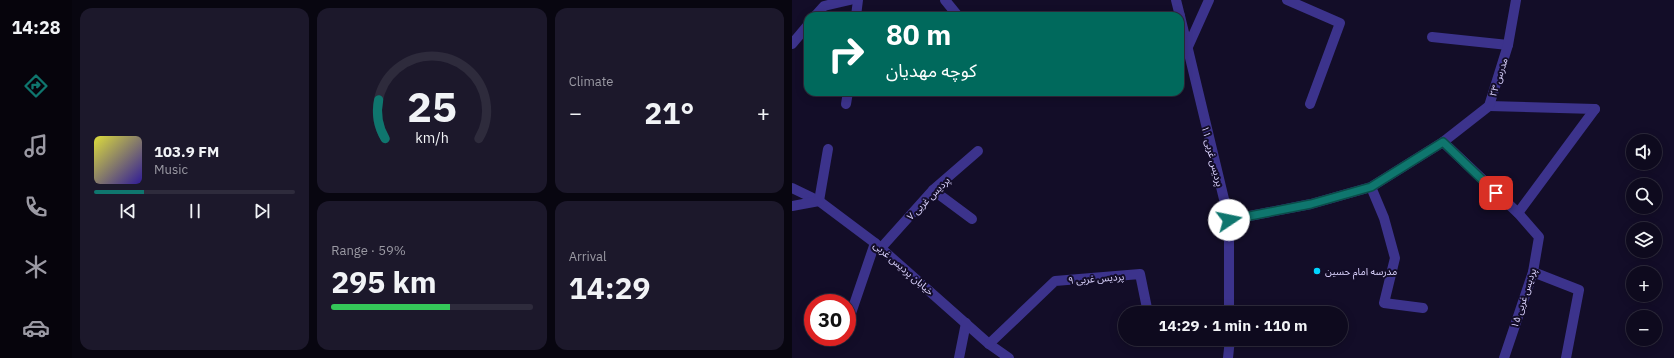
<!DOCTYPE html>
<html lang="en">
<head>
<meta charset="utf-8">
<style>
  :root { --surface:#0e0a1e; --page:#1c182b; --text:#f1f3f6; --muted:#9b9aa4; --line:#2e2b3c; --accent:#0f766e }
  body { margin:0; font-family:"IBM Plex Sans","Noto Sans Arabic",sans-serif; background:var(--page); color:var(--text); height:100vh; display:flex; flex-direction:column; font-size:15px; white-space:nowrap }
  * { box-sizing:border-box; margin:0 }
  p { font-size:13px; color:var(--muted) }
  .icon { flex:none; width:22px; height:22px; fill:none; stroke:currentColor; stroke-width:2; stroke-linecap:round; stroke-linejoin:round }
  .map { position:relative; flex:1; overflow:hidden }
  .drawer { display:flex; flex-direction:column; gap:8px; padding:8px; background:#080610; width:720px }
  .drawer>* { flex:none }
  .hud { position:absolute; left:12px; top:12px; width:380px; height:84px; border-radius:12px; box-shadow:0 2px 10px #0003,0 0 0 1px var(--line); background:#00695c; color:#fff; overflow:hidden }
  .buttons { position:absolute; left:834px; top:134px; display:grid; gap:8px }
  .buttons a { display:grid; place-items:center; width:36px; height:36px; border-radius:50%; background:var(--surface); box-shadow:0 2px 10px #0003,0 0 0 1px var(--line); font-size:20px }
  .speed { position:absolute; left:12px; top:294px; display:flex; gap:8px; font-size:20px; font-weight:700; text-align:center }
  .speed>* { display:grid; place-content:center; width:52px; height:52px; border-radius:50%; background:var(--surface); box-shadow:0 2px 10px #0003,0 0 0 1px var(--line); line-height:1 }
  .speed .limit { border:6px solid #d22; background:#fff; color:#111 }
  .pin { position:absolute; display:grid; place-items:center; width:34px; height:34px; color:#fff; margin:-17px; border-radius:8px; box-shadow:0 2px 6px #0006 }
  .me { position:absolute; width:44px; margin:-22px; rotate:79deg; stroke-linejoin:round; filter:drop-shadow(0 0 3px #0008) }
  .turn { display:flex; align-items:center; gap:14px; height:84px; padding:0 16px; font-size:18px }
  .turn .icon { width:52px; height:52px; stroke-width:2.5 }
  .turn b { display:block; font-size:28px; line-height:34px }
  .big { font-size:30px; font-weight:800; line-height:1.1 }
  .drawer .widget { flex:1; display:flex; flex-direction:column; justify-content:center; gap:6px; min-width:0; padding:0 14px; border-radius:12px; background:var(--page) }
  .drawer .dial { align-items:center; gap:0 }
  .dial svg { height:104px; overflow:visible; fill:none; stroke:var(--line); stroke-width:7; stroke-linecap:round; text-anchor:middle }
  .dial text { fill:var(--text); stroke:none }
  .song { display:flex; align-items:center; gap:12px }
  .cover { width:48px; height:48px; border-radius:6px; background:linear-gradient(135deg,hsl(60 70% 55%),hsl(250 70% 35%)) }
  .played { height:4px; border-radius:2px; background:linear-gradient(90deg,var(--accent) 25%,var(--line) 25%) }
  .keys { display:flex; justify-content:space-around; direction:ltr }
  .heat { display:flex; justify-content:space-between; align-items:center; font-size:22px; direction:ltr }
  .charge { height:6px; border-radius:3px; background:linear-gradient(90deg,#34c759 59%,var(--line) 0) }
  .drawer .tiles { flex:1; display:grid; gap:8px; grid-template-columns:repeat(3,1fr) }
  .widget:first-child { grid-row:span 2 }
  .trip { position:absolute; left:326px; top:306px; width:230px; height:40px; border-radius:20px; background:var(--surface); box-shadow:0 2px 10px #0003,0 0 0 1px var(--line); font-weight:800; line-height:40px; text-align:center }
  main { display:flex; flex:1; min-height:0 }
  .tab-bar { display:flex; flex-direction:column; width:72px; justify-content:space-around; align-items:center; background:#06040c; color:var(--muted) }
  .tab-bar .icon { width:28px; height:28px }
  .tab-bar .current { color:var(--accent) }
  .tab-bar b { font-size:18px; color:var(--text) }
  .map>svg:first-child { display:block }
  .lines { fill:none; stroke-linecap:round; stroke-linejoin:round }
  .minor { stroke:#3c338c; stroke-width:10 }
  .route-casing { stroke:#0a4d48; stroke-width:10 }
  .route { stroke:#0f766e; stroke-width:7 }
  .poi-dot { fill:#00d5ff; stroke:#130d28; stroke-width:1.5 }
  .labels { text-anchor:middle; stroke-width:4; stroke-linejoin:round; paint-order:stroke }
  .street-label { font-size:10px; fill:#dcd4ff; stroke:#130d28 }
  .poi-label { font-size:10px; fill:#dcd4ff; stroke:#130d28; text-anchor:start }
</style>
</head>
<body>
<main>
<nav class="tab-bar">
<b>14:28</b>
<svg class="icon current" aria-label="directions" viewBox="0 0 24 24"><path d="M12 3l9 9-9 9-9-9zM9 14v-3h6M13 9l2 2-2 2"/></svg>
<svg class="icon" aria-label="music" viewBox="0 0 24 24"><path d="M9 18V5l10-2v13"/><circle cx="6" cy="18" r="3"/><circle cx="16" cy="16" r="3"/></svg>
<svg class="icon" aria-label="phone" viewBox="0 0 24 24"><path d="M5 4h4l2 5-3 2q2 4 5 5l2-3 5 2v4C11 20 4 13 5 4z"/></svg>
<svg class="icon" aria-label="climate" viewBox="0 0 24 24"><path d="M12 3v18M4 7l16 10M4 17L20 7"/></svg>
<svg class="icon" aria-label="car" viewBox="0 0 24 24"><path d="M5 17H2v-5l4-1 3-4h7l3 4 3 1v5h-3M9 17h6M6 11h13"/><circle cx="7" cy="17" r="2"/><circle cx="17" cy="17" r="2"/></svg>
</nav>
<section class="drawer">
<div class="tiles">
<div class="widget">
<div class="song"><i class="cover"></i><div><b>103.9 FM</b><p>Music</p></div></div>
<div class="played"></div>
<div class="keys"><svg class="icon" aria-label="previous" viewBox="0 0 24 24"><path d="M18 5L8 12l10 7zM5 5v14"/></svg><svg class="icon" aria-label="pause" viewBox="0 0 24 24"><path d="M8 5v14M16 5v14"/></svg><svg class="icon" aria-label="next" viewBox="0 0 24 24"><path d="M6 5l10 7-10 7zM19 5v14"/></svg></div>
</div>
<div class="widget dial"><svg viewBox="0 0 100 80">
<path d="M14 69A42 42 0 1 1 86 69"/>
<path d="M14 69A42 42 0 0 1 9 39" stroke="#0f766e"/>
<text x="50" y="56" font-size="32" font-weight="700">25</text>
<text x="50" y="72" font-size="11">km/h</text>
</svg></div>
<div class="widget"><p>Climate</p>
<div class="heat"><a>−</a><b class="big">21°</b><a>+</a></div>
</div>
<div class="widget"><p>Range · 59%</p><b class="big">295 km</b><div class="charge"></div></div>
<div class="widget"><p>Arrival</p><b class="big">14:29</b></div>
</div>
</section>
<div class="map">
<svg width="882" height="358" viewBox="0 0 882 358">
  <rect width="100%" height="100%" fill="#130d28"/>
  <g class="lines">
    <g class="minor">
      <path d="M153,0L166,16"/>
      <path d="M384,0L388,16"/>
      <path d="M495,0L548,23L518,104"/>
      <path d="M23,16L32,6L58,0"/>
      <path d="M64,16L66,0"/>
      <path d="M388,16L437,220V313"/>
      <path d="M640,37L716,45"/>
      <path d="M0,44L16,25"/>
      <path d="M395,49L417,0"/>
      <path d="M54,104L56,92"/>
      <path d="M697,106L803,109"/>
      <path d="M651,142L726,213L747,237L741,272L712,358"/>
      <path d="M579,187L592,218L603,258L592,303L631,308"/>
      <path d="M0,188L27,201L83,243L197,344L217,358"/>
      <path d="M141,190L180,219"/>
      <path d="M0,206L27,201L36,149"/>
      <path d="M726,213L803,109"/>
      <path d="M437,220L519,204L579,187L651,142L697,106L716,45L724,0"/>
      <path d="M89,248L141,190L186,151"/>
      <path d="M741,272L787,290L774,358"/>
      <path d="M55,325L83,243"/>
      <path d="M362,339L363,341"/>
      <path d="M197,344L263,281L348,274L356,313"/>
      <path d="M167,358L174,323"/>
      <path d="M436,358L438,339"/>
    </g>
  </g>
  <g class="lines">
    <defs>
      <path id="route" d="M437,220L519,204L579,187L651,142L704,193"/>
    </defs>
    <use href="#route" class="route-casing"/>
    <use href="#route" class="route"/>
  </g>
  <circle class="poi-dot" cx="525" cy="271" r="4"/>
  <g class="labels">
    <g class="street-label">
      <text transform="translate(706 77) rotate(-72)" y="4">مدرس ۲۳</text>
      <text transform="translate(421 156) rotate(76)" y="4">پردیس غربی ۱۱</text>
      <text transform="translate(136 198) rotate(-45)" y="4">پردیس غربی ۷</text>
      <text transform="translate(112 268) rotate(41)" y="4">خیابان پردیس غربی</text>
      <text transform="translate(304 278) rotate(-4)" y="4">پردیس غربی ۹</text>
      <text transform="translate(731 298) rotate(-72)" y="4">پردیس غربی ۱۵</text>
    </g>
    <g class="poi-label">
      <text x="533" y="275">مدرسه امام حسین</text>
    </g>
  </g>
</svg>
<div class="buttons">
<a><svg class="icon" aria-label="sound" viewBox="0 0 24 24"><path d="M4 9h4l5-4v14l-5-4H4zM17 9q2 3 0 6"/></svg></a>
<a><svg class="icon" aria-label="search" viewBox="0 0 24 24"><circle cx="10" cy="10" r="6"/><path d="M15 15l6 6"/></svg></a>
<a><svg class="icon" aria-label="layers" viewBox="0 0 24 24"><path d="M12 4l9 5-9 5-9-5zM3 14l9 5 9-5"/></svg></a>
<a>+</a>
<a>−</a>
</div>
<div class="speed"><div class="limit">30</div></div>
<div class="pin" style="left:704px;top:193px;background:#d93025"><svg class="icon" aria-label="arrive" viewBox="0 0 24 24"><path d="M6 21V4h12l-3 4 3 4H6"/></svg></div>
<svg class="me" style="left:437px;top:220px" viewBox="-20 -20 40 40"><circle r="19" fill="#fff"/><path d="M0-13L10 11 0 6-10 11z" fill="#0f766e"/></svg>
<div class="trip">14:29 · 1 min · 110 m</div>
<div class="hud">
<div class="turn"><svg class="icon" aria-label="right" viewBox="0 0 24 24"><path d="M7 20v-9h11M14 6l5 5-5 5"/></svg><div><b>80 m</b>کوچه مهدیان</div></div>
</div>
</div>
</main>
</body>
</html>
